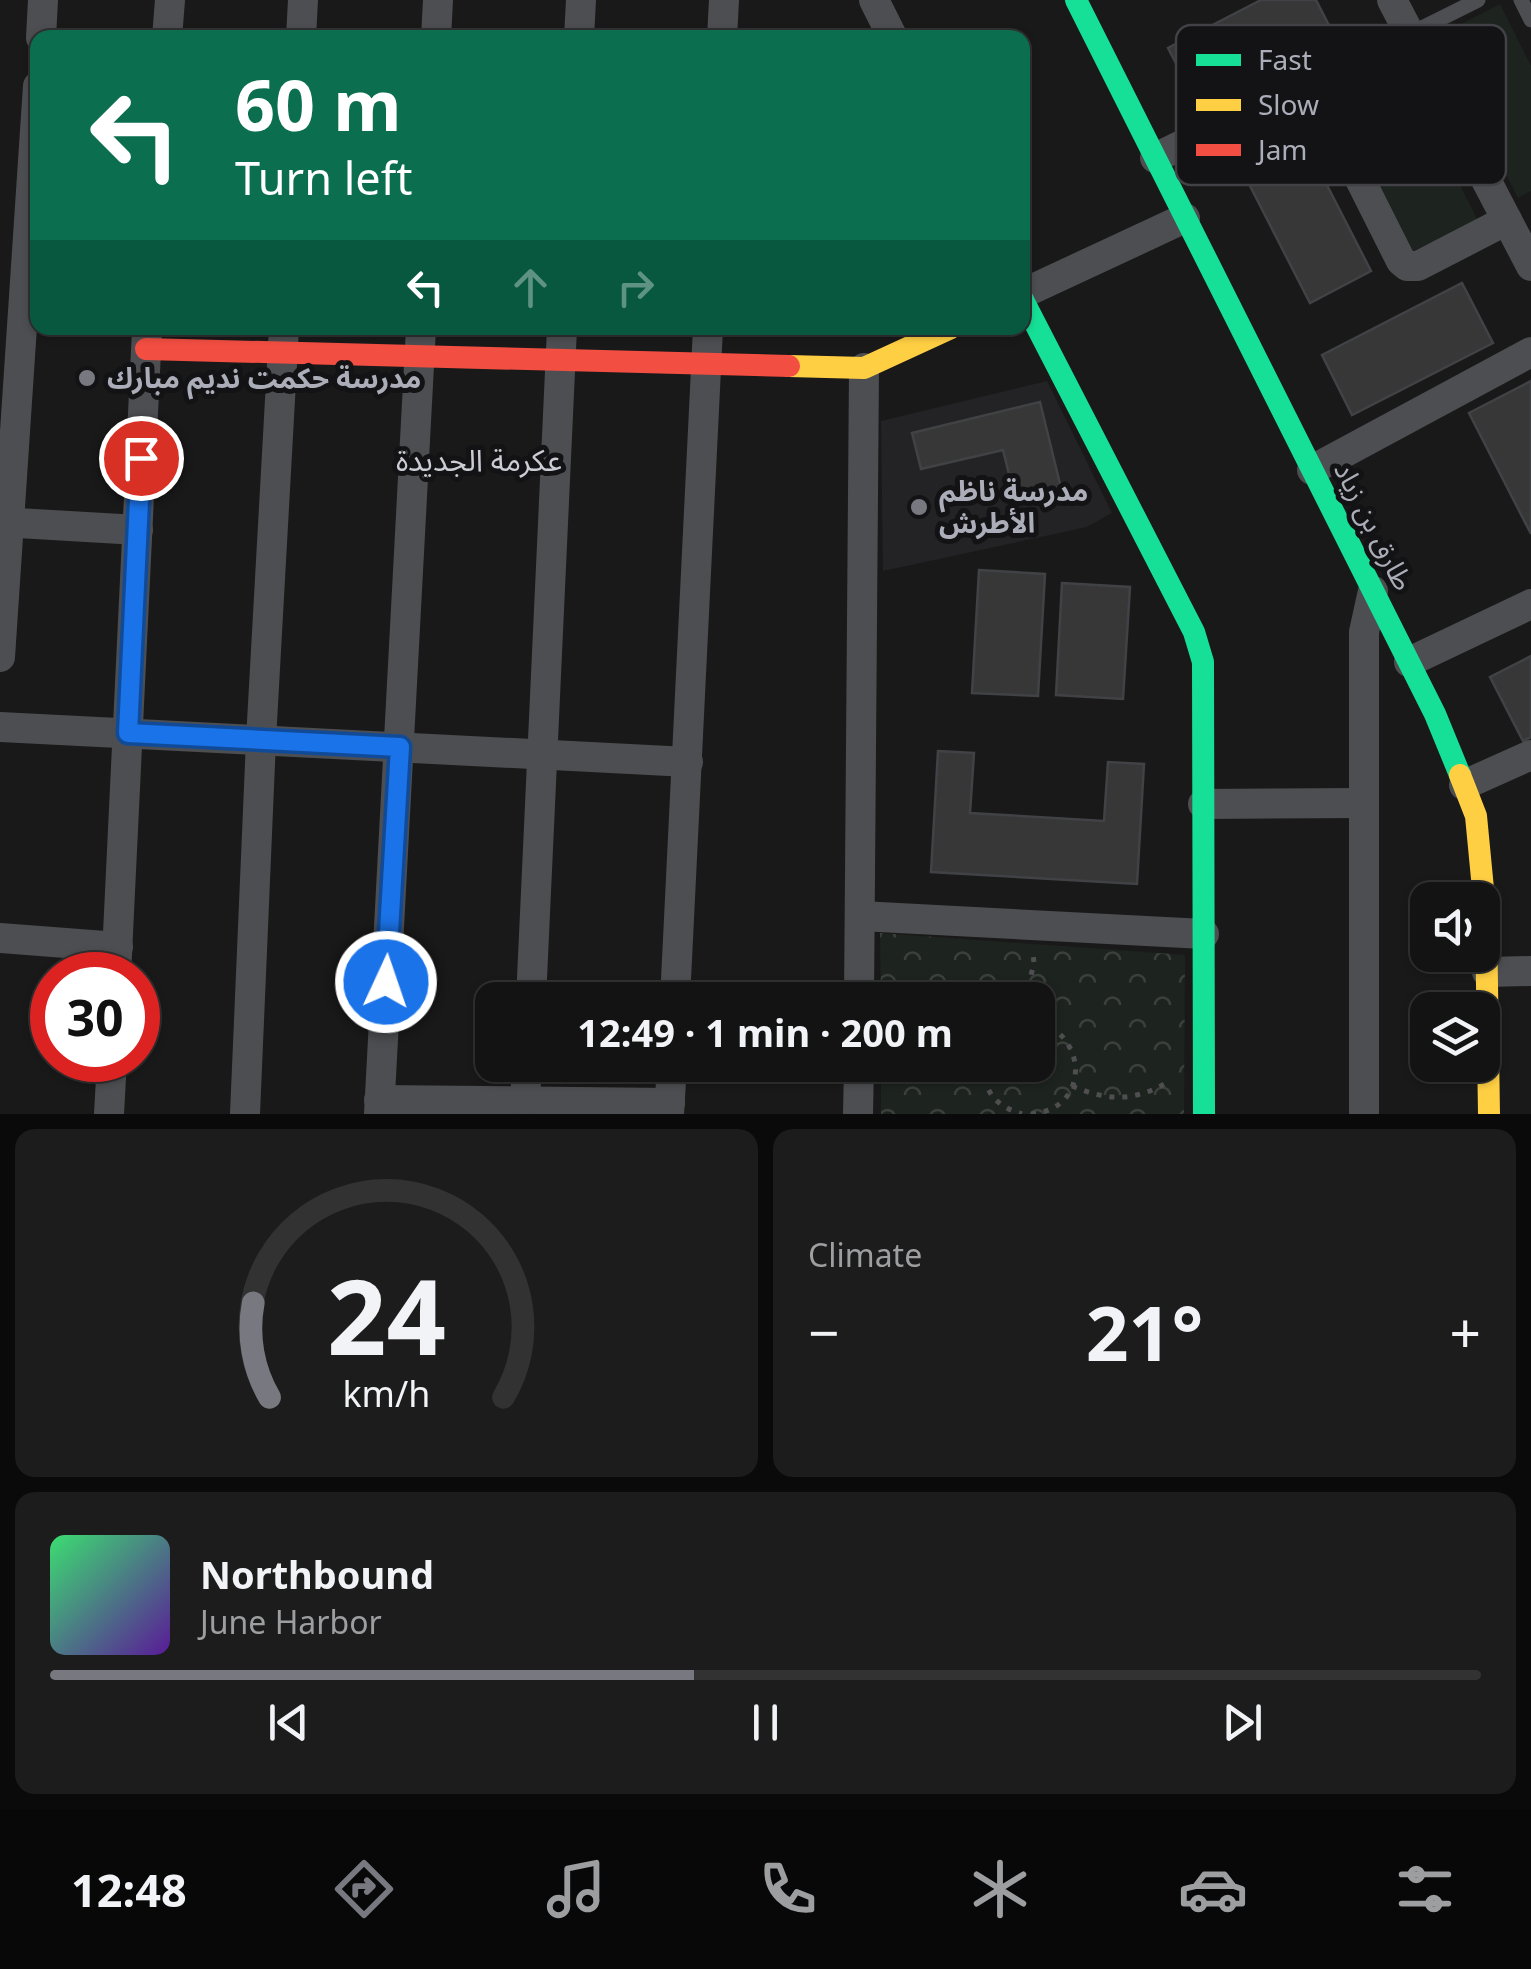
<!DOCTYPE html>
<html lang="en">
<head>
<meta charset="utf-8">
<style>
  :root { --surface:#131313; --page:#1c1c1c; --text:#f1f3f6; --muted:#9d9ea0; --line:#323233; --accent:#787980 }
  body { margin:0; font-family:"Noto Sans","Noto Sans Arabic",sans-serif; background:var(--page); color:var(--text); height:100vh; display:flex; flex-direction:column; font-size:38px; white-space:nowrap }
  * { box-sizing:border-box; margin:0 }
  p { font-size:32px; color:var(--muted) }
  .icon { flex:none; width:55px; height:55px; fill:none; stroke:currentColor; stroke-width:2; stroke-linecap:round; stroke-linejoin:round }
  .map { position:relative; height:1114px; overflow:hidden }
  .drawer { display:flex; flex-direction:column; gap:15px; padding:15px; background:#0a0a0a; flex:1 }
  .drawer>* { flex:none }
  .banner { position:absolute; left:30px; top:30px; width:1000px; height:305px; border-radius:20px; box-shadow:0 2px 8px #0004,0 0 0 2px var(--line); background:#0b6e4f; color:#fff; overflow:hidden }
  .fabs { position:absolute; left:1410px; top:882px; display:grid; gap:20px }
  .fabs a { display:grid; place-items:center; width:90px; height:90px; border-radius:20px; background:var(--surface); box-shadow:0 2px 8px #0004,0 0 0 2px var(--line); font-size:50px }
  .speed { position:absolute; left:30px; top:952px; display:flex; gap:20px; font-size:50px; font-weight:700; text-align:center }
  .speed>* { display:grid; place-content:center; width:130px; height:130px; border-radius:50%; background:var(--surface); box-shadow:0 2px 8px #0004,0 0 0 2px var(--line); line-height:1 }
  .speed .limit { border:15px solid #d22; background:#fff; color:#111 }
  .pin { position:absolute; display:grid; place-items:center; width:85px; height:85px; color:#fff; margin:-42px; border:5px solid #fff; border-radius:50%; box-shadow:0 2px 10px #0007 }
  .me { position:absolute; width:110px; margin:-55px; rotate:3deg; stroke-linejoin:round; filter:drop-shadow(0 0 8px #0008) }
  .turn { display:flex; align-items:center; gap:35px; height:210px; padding:0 40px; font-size:45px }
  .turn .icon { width:130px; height:130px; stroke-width:2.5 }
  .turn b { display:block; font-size:70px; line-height:85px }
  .lanes { display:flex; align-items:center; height:95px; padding:0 40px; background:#0003; justify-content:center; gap:50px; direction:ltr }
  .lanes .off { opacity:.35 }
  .big { font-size:75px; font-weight:700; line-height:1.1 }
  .drawer .widget { flex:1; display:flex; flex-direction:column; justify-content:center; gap:15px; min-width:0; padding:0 35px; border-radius:20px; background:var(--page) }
  .drawer .dial { align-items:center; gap:0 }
  .dial svg { height:260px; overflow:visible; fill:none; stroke:var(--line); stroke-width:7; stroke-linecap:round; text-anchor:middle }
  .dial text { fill:var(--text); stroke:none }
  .song { display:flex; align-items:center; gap:30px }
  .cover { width:120px; height:120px; border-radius:15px; background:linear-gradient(135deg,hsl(140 70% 55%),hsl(270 70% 35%)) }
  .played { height:10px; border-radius:5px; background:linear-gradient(90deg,var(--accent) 45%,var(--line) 45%) }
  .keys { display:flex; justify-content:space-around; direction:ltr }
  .heat { display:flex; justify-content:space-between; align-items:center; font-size:55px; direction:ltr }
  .drawer .tiles { flex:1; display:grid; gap:15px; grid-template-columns:1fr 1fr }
  .widget:last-child { grid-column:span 2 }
  .trip { position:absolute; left:475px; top:982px; width:580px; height:100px; border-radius:20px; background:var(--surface); box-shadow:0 2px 8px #0004,0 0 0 2px var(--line); font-weight:700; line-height:100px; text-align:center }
  .menu { display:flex; height:160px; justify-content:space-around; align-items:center; background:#080808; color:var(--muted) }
  .menu .icon { width:70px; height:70px }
  .menu .active { color:var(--accent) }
  .menu b { font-size:45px; color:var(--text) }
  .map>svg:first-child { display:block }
  .built { fill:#232325 }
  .park { fill:url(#park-crowns) }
  .garden { fill:#1d231f }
  .building { fill:#373738; stroke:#414245; stroke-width:2.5 }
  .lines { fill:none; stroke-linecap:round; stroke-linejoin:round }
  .path { stroke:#4f4f52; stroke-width:5; stroke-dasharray:5 8; stroke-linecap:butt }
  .lane { stroke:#4d4e51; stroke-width:15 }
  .street { stroke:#4d4e51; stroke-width:30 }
  .fast { stroke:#16e098; stroke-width:22 }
  .slow { stroke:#ffcf43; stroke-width:22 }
  .jam { stroke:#f24e42; stroke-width:22 }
  .route-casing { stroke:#114b97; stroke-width:25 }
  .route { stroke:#1a73e8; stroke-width:18 }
  .poi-dot { fill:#787980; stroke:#131315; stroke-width:4 }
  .labels { text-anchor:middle; stroke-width:10; stroke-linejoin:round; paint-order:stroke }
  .poi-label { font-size:28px; font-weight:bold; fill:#abadb8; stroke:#131315; text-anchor:start }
  .street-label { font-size:28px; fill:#abadb8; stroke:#131315 }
  .neighbourhood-label { font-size:30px; fill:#cccdd4; stroke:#131315 }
  .key { fill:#131315; stroke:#414146; stroke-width:2.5 }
  .key-label { font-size:28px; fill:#abadb8 }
</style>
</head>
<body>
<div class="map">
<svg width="1531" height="1114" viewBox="0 0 1531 1114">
  <defs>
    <pattern id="park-crowns" width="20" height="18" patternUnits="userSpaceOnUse" patternTransform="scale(2.5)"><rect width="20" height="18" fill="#1d231f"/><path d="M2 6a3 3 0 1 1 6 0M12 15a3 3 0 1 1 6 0" fill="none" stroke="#3b403d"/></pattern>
  </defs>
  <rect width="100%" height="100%" fill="#191919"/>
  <path class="built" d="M1047,381L1112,513L1087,527L883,571L881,421Z"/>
  <path class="park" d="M880,933L1185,955L1184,1114H881V1065H1038V1000H881Z"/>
  <g class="garden">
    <path d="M1500,4L1531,66V191L1518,198L1436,37Z"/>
    <path d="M1395,56L1478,221L1411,252L1330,88Z"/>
  </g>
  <g class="building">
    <path d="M1261,0H1316L1336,39L1200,109L1168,48Z"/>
    <path d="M1289,111L1371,271L1310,303L1228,143Z"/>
    <path d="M1462,283L1493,343L1352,415L1322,355Z"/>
    <path d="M1531,381V534L1469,413Z"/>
    <path d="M1040,402L1062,492L1016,503L1003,450L921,469L912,433Z"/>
    <path d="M979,570L1045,574L1038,696L972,693Z"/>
    <path d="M1062,583L1130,587L1123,699L1056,695Z"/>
    <path d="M1531,656V737L1523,741L1490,677Z"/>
    <path d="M938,751L974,753L970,813L1104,821L1108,762L1144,764L1137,884L931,872Z"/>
  </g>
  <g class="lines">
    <g class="path">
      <path d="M1025,1000L1034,963L1033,954"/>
      <path d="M982,1065C985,1092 995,1106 1022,1114"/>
      <path d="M888,1080L911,1065"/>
      <path d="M1072,1086C1107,1101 1134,1102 1168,1082"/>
      <path d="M1031,1114C1087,1110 1091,1041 1038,1020"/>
    </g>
    <g class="lane">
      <path d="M1521,0L1531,20"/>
      <path d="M1410,34L1478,0"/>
    </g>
    <g class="street">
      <path d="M874,0L893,38"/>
      <path d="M1392,0L1531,266"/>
      <path d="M41,38L43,0"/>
      <path d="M167,38L170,0"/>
      <path d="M301,38L303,0"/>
      <path d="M436,38L438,0"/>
      <path d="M579,38L581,0"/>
      <path d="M722,38L724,0"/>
      <path d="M1311,82L1401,261L1407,266H1418L1507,220"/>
      <path d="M1155,158L1410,34"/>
      <path d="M1022,294L1185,218"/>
      <path d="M1312,470L1531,352"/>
      <path d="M0,522L138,530"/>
      <path d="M0,657L38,86"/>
      <path d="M1409,662L1531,604"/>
      <path d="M0,727L688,762"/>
      <path d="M1464,785L1531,755"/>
      <path d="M1203,804L1364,803"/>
      <path d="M860,916L1204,934"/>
      <path d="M0,938L118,947"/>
      <path d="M1487,972L1531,971"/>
      <path d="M116,975L147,330"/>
      <path d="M531,1000L562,328"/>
      <path d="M675,1000L708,328"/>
      <path d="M859,1000L864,368"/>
      <path d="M379,1100L670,1103"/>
      <path d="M525,1101L527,1065"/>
      <path d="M109,1114L112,1060"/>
      <path d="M245,1114L261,740L284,328"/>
      <path d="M379,1114L421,328"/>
      <path d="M669,1114L672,1065"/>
      <path d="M858,1114L859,1065"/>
      <path d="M1364,1114V632L1373,591"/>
    </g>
    <g class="fast">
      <path d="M1076,0L1435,714L1460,775"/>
      <path d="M1022,298L1194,632L1203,662L1204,1114"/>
    </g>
    <g class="slow">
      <path d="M789,366L864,368L951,328"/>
      <path d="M1460,775L1476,816L1486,920L1489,1114"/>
    </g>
    <path class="jam" d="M146,349L789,366"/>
  </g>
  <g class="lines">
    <defs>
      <path id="route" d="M141,458L128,733L400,747L386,982"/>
    </defs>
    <use href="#route" class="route-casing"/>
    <use href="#route" class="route"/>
  </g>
  <g class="poi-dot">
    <circle cx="87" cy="378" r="10"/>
    <circle cx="919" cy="507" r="10"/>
  </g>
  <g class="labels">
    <g class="poi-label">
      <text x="107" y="388">مدرسة حكمت نديم مبارك</text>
      <text x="939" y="501">مدرسة ناظم<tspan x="939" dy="32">الأطرش</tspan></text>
    </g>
    <g class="street-label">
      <text transform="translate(1374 526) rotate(63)" y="10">طارق بن زياد</text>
    </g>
    <g class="neighbourhood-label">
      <text x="479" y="471">عكرمة الجديدة</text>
    </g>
  </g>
  <rect x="1176" y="25" width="330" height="160" rx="15" class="key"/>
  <rect x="1196" y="54" width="45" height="12" fill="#16e098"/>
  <rect x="1196" y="99" width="45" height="12" fill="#ffcf43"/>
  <rect x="1196" y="144" width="45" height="12" fill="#f24e42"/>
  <g class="key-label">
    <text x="1258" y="70">Fast</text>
    <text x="1258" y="115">Slow</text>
    <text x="1258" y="160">Jam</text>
  </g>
</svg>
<div class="fabs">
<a><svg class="icon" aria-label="sound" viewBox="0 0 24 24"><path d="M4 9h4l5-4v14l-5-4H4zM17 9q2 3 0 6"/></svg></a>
<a><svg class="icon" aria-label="layers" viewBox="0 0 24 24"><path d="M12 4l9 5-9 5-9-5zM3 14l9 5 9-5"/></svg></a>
</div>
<div class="speed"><div class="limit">30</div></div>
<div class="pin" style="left:141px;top:458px;background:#d93025"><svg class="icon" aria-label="arrive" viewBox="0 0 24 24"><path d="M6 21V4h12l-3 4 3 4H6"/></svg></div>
<svg class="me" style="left:386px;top:982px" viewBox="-20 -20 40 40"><circle r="17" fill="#1a73e8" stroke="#fff" stroke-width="3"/><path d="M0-11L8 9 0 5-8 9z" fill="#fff"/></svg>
<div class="trip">12:49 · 1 min · 200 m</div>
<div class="banner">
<div class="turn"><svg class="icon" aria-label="left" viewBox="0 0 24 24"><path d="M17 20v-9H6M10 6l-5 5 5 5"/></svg><div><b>60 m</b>Turn left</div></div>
<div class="lanes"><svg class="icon" aria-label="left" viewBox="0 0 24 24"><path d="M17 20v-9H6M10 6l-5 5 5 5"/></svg><svg class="icon off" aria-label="ahead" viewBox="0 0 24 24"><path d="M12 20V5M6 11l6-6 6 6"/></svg><svg class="icon off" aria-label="right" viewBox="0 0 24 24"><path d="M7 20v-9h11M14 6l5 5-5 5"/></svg></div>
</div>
</div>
<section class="drawer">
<div class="tiles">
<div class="widget dial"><svg viewBox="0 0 100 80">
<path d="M14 69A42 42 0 1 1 86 69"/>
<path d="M14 69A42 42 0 0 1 9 40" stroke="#787980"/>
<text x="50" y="56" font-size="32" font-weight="700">24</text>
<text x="50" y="72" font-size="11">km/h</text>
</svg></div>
<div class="widget"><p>Climate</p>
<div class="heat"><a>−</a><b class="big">21°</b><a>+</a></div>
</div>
<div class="widget">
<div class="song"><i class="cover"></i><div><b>Northbound</b><p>June Harbor</p></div></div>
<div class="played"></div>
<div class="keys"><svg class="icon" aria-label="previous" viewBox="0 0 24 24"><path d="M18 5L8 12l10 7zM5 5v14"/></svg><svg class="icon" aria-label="pause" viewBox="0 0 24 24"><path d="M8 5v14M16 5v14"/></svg><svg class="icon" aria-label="next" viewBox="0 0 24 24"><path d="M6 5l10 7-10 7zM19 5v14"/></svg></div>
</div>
</div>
</section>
<nav class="menu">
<b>12:48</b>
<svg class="icon active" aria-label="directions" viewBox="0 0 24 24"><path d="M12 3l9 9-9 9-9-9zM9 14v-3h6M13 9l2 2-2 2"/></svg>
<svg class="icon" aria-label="music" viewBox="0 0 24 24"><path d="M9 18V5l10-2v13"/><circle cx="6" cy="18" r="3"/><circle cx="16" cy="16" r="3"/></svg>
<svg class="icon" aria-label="phone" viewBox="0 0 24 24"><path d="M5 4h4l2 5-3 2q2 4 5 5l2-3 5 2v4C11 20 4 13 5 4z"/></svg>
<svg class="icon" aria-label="climate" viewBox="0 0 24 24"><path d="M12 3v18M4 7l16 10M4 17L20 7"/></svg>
<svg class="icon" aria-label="car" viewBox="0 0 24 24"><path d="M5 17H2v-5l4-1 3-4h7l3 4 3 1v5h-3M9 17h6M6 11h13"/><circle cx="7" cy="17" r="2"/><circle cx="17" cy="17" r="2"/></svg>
<svg class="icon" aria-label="filters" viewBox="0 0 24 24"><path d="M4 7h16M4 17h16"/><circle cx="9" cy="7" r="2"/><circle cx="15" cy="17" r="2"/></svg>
</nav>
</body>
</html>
